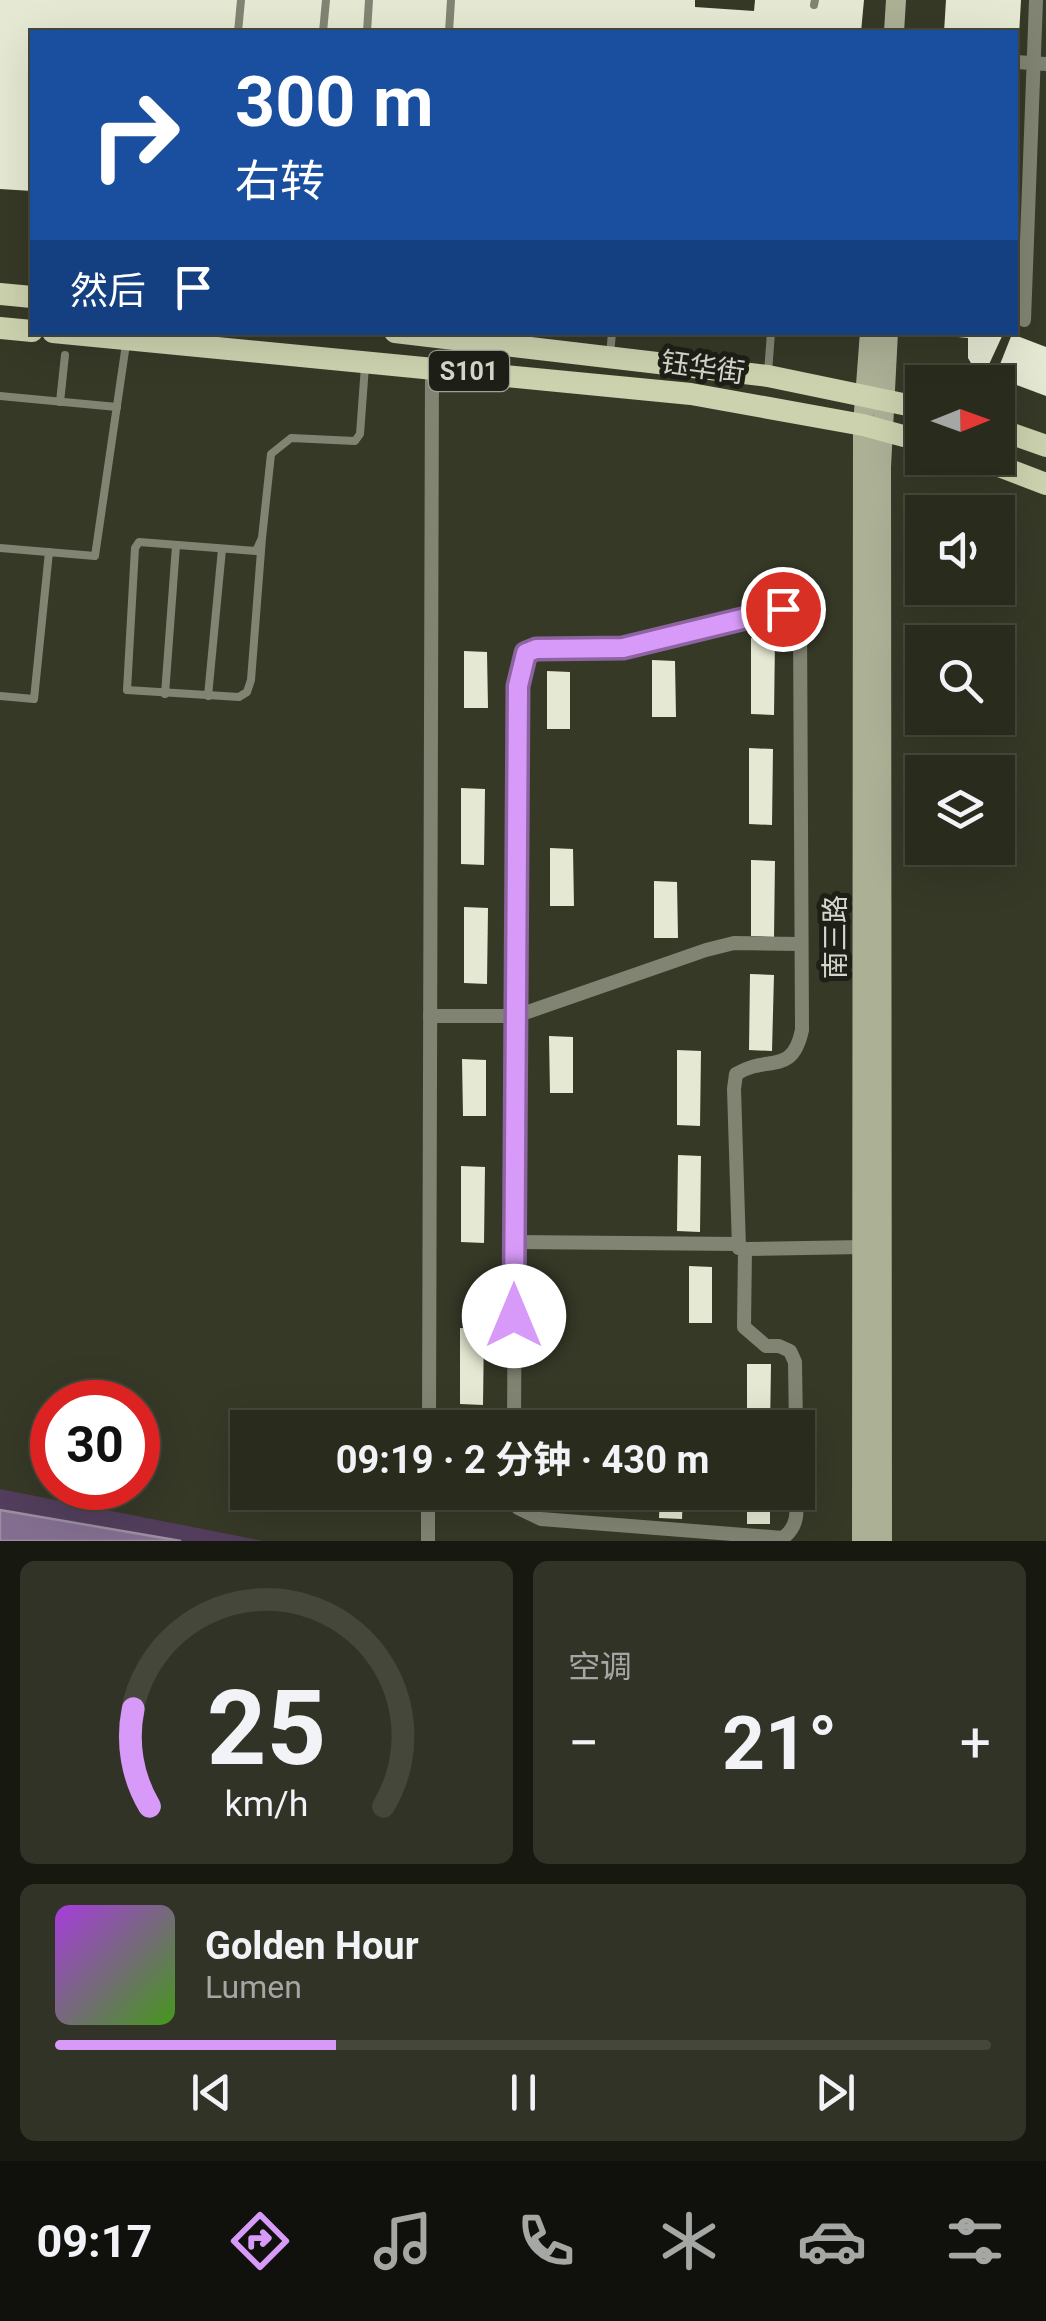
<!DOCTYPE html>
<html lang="zh">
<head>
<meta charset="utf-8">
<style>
  :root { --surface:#292b1d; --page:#313326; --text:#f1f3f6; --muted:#a5a7a4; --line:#45473b; --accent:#d89af8 }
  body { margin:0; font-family:Roboto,"Noto Sans SC",sans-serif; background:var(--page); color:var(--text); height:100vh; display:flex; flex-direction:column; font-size:38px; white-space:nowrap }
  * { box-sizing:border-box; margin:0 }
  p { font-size:32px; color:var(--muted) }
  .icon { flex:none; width:55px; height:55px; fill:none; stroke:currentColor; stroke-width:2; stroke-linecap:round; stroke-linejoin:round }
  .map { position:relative; height:1541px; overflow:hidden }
  .details { display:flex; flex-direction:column; gap:20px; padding:20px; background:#171810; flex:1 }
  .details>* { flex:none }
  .hud { position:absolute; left:30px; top:30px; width:988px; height:305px; border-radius:0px; box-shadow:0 10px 40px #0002,0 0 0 2px var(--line); background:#1a4fa0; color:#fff; overflow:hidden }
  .needle { width:65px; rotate:89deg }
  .fabs { position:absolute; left:905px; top:365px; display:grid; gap:20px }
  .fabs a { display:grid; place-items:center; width:110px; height:110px; border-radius:0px; background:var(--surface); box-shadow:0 10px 40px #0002,0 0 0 2px var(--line); font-size:50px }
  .speed { position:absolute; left:30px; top:1380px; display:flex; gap:20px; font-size:50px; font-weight:700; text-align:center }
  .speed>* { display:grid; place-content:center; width:130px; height:130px; border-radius:50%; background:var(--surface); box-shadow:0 10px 40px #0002,0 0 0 2px var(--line); line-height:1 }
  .speed .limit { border:15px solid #d22; background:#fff; color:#111 }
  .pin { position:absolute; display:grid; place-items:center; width:85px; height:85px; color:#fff; margin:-42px; border:5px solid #fff; border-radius:50%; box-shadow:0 2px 10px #0007 }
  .me { position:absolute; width:110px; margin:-55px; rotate:0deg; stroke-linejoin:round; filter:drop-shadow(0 0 8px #0008) }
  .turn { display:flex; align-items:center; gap:35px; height:210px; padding:0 40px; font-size:45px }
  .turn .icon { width:130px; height:130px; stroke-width:2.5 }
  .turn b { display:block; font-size:70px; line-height:85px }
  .then { display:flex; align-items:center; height:95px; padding:0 40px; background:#0003; gap:20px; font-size:38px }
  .big { font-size:75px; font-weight:700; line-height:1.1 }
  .details .widget { flex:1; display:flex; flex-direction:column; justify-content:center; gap:15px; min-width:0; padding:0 35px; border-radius:15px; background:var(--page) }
  .details .dial { align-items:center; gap:0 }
  .dial svg { height:260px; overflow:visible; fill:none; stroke:var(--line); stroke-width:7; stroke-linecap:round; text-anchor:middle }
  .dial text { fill:var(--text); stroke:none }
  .song { display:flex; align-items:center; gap:30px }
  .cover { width:120px; height:120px; border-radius:15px; background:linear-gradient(135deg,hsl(280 70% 55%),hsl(100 70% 35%)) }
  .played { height:10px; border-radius:5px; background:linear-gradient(90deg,var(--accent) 30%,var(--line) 30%) }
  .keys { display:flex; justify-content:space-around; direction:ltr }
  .heat { display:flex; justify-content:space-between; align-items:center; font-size:55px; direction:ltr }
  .details .tiles { flex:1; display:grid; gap:20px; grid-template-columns:1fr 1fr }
  .widget:last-child { grid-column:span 2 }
  .trip { position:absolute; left:230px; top:1410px; width:585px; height:100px; border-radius:0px; background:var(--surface); box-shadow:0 10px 40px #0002,0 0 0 2px var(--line); font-weight:700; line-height:100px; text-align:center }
  .dock { display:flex; height:160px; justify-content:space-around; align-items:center; background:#10110c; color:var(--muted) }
  .dock .icon { width:70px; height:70px }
  .dock .current { color:var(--accent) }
  .dock b { font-size:45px; color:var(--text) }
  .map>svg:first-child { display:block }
  .green { fill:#523e5c }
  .water { fill:#836e8f; stroke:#9c8ea1; stroke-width:2.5 }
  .building { fill:#e5e8d2 }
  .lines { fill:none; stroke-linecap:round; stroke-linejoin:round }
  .lane { stroke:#828473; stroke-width:8 }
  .street { stroke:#828473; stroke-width:14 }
  .secondary { stroke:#acb095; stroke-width:20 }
  .primary { stroke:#ccd1ae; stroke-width:22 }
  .route-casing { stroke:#8c64a1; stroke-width:25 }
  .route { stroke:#d89af8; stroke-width:18 }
  .labels { text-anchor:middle; stroke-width:10; stroke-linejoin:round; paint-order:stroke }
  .shield { fill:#1e1f17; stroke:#9ea096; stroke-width:2.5 }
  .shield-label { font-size:25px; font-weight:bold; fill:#d5d7cc }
  .street-label { font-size:28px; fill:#d5d7cc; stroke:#1e1f17 }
</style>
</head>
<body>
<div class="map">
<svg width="1046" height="1541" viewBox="0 0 1046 1541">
  <rect width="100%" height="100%" fill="#373927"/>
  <path class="green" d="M0,1489L263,1541H0Z"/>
  <path class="water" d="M0,1510L181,1541H0Z"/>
  <g class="building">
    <path d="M0,0H695V7L754,11L755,0H864L861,32H32V191L0,189Z"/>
    <path d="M946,0H1021L1018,53H1015V32H944Z"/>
    <path d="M938,332H1004L985,373L975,370L968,358V338L938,335Z"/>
    <path d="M1012,334L1046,347V396L995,377Z"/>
    <path d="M751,638L775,639L774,715L751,714Z"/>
    <path d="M464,651L487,652L488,708H464Z"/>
    <path d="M652,660L675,661L676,717H652Z"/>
    <path d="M547,671L570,672V729H547Z"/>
    <path d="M749,748L773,749L772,825L749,824Z"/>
    <path d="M461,788L485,789L484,865L461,864Z"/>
    <path d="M550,848L573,849L574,906H550Z"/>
    <path d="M751,860L775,861L774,937L751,936Z"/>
    <path d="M654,881L677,882L678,938H654Z"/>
    <path d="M464,907L488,908L487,984L464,983Z"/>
    <path d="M750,974L774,975L772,1051L749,1050Z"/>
    <path d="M549,1036L573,1037V1093H550Z"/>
    <path d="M677,1050L701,1051L700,1126L677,1125Z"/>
    <path d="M462,1059L486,1060V1116H463Z"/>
    <path d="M678,1155L701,1156L700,1232L677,1231Z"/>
    <path d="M461,1166L485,1167L484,1243L461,1242Z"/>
    <path d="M689,1266L712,1267V1323H689Z"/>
    <path d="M460,1328L484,1329L483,1405L460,1404Z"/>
    <path d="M747,1364H771L770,1428H747Z"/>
    <rect x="464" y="1492" width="24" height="14"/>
    <path d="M559,1492H583L582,1512L559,1511Z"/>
    <path d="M660,1492H683L682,1519L659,1518Z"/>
    <rect x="747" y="1492" width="23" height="32"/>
  </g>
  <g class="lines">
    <g class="lane">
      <path d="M814,5L815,0"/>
      <path d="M238,32L241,0"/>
      <path d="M323,32L326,0"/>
      <path d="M367,32L369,0"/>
      <path d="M449,32L451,0"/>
      <path d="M610,356L612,332"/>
      <path d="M768,373L771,332"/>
      <path d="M0,396L117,407"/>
      <path d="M60,402L65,355"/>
      <path d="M262,538L251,680L247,692L239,697L127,690L135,548L139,542L256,551L262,538L271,454L291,438L355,441L360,434L365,366"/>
      <path d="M0,548L95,556L126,344"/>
      <path d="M165,694L176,546"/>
      <path d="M0,696L34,699L49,552"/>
      <path d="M208,696L222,549"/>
    </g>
    <g class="street">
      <path d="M1015,62L1046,64"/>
      <path d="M1024,320L1036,0"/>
      <path d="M430,1016H516L706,950L734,943L801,944"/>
      <path d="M515,1242L739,1244"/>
      <path d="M745,1249L863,1247"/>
      <path d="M429,1428L432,367"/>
      <path d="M514,1428L518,686L526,653L536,649L623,648L783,609L794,610L800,620L802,1030C792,1077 768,1054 736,1074L734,1089L739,1248L745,1249L744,1327L766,1346H779L790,1351L795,1362L796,1428"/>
      <path d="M515,1492L518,1508L541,1519L783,1538C799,1526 797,1511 796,1492"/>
      <path d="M428,1541V1492"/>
    </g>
    <g class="secondary">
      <path d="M894,32L896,0"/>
      <path d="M862,1541L863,425L870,332"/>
      <path d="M882,1541L881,467L888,332"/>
    </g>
    <g class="primary">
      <path d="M0,294L32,297"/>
      <path d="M0,328L32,331"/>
      <path d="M53,332L691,394L863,425L922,441"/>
      <path d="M395,332L768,376L922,408"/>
      <path d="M998,429L1046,446"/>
      <path d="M978,458L1046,484"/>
    </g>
  </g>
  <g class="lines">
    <defs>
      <path id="route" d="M514,1316L518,686L526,653L536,649L623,648L783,609"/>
    </defs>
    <use href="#route" class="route-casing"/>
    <use href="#route" class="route"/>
  </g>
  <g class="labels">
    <rect class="shield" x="429" y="351" width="80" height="40" rx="8"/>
    <g class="shield-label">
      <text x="469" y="380">S101</text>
    </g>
    <g class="street-label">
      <text transform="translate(703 367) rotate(8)" y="10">钰华街</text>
      <text transform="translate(835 937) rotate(-90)" y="10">南三路</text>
    </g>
  </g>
</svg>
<div class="fabs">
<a><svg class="needle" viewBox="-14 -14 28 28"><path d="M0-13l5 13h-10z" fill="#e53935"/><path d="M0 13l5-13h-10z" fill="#a5a7a4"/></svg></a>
<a><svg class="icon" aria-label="sound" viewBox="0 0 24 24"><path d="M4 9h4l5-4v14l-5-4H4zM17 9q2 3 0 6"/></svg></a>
<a><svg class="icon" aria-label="search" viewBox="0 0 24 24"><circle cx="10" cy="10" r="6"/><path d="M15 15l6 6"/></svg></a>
<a><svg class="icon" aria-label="layers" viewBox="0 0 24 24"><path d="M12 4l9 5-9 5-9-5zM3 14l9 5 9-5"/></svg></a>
</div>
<div class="speed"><div class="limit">30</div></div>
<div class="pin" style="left:783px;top:609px;background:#d93025"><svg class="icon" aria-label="arrive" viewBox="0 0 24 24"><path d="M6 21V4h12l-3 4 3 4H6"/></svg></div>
<svg class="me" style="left:514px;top:1316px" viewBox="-20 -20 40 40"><circle r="19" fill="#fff"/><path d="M0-13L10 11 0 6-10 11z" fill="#d89af8"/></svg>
<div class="trip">09:19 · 2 分钟 · 430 m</div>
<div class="hud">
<div class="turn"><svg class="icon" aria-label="right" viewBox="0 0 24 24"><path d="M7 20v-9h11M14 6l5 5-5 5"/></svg><div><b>300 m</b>右转</div></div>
<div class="then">然后<svg class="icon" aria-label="arrive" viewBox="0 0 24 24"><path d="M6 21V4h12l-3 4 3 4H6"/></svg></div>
</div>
</div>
<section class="details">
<div class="tiles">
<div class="widget dial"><svg viewBox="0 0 100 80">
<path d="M14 69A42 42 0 1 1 86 69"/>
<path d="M14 69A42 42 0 0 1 9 39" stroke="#d89af8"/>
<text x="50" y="56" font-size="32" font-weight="700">25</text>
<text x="50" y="72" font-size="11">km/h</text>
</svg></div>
<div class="widget"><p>空调</p>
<div class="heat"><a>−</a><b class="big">21°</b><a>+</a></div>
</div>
<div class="widget">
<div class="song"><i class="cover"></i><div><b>Golden Hour</b><p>Lumen</p></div></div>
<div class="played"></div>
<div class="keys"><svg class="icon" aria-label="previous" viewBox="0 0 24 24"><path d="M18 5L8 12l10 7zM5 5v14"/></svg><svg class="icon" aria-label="pause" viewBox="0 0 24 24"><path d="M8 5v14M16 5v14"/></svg><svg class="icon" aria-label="next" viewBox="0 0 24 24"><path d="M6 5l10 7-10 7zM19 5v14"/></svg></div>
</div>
</div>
</section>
<nav class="dock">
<b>09:17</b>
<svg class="icon current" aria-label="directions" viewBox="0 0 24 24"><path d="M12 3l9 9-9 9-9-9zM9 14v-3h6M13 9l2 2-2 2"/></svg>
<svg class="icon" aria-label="music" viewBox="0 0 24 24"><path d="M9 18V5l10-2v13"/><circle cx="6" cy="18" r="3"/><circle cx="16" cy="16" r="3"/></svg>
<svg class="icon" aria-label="phone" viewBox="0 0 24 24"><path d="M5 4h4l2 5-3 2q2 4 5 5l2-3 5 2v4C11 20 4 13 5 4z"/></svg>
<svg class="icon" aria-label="climate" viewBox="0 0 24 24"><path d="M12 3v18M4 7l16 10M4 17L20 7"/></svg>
<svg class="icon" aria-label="car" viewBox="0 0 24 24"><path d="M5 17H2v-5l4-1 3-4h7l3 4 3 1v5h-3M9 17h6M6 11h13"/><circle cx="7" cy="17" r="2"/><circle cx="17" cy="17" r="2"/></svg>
<svg class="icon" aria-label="filters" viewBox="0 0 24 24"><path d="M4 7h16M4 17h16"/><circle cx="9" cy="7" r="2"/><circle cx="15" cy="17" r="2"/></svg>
</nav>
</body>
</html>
